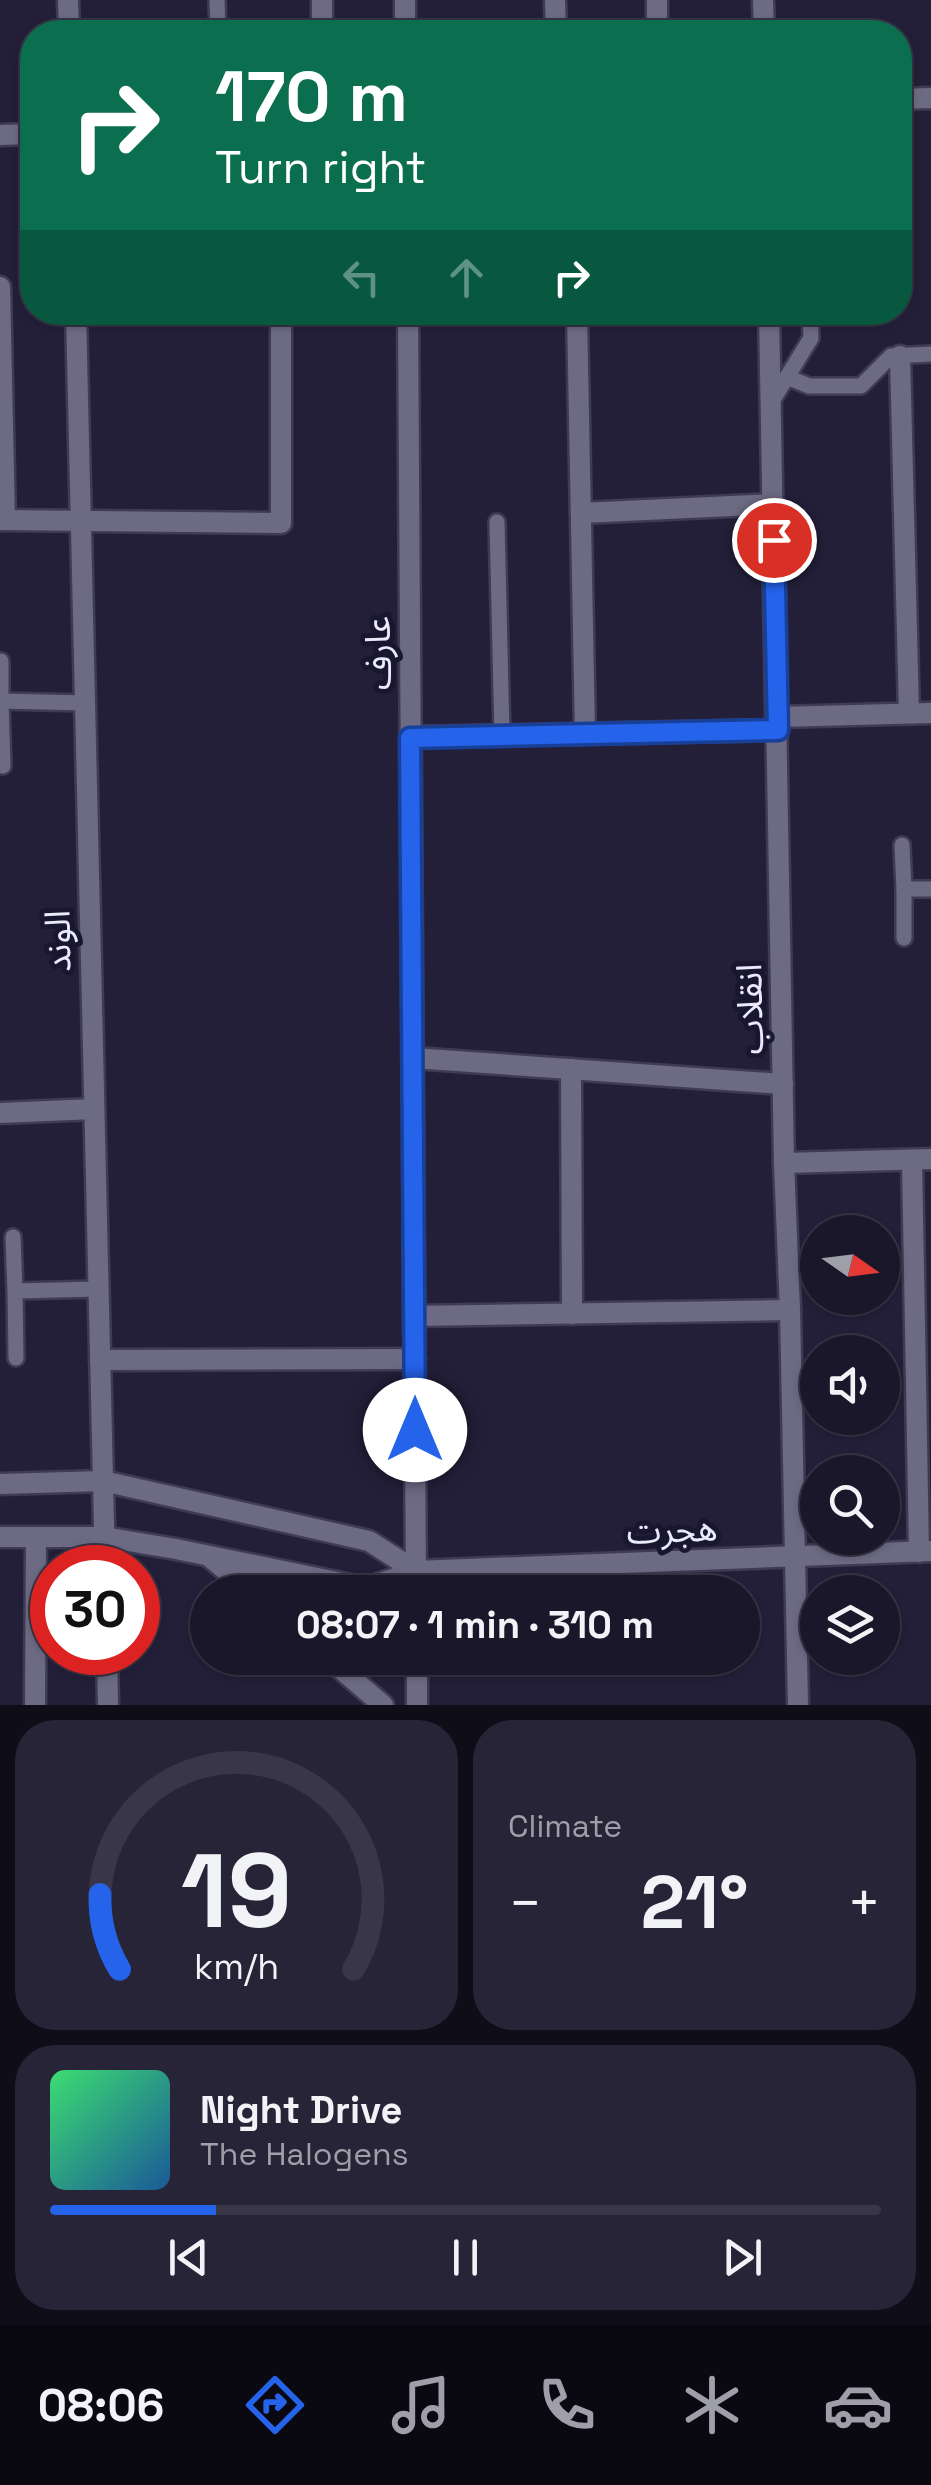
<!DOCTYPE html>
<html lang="en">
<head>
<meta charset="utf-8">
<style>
  :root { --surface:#1a172b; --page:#272437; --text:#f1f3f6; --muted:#9f9fa9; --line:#383647; --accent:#2563eb }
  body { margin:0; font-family:"Space Grotesk","Noto Sans Arabic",sans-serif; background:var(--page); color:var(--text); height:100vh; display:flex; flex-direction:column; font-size:38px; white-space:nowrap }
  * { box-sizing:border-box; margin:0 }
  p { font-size:32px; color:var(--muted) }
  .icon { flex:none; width:55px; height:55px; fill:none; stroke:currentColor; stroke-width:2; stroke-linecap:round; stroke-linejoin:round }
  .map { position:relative; height:1705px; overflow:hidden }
  .drawer { display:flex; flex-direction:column; gap:15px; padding:15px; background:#0e0d18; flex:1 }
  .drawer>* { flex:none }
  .top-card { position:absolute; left:20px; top:20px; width:892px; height:305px; border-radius:40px; box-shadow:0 2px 8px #0004,0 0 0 2px var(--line); background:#0b6e4f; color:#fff; overflow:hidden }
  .needle { width:65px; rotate:104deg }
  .tools { position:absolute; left:800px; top:1215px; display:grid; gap:20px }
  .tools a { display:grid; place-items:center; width:100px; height:100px; border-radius:50%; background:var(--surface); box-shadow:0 2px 8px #0004,0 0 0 2px var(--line); font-size:50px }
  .speed { position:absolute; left:30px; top:1545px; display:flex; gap:20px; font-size:50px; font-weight:700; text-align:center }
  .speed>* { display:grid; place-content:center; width:130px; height:130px; border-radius:50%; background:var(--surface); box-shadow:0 2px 8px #0004,0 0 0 2px var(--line); line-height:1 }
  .speed .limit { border:15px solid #d22; background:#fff; color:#111 }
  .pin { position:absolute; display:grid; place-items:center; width:85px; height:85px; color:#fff; margin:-42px; border:5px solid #fff; border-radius:50%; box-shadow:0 2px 10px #0007 }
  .me { position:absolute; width:110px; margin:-55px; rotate:0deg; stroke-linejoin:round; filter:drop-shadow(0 0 8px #0008) }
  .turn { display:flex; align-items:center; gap:35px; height:210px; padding:0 30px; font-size:45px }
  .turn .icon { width:130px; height:130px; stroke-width:2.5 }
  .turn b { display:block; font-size:70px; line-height:85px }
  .lanes { display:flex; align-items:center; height:95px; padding:0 30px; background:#0003; justify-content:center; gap:50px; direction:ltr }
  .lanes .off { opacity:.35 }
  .big { font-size:75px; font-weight:600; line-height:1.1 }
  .drawer .card { flex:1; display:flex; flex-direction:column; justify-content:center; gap:15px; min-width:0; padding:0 35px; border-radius:40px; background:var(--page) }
  .drawer .dial { align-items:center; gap:0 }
  .dial svg { height:260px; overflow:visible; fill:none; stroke:var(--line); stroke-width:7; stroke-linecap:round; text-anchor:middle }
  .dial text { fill:var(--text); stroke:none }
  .song { display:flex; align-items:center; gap:30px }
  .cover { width:120px; height:120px; border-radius:15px; background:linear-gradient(135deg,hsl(140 70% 55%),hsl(210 70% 35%)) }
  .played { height:10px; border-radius:5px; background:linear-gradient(90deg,var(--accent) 20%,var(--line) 20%) }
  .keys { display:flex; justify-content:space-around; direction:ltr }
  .heat { display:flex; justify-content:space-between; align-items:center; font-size:55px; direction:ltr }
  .drawer .tiles { flex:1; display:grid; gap:15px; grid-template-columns:1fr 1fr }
  .card:last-child { grid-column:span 2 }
  .trip { position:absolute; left:190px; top:1575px; width:570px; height:100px; border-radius:50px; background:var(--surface); box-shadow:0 2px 8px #0004,0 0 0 2px var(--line); font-weight:600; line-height:100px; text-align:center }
  .tab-bar { display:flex; height:160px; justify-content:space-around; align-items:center; background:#0a0911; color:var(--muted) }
  .tab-bar .icon { width:70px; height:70px }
  .tab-bar .on { color:var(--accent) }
  .tab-bar b { font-size:45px; color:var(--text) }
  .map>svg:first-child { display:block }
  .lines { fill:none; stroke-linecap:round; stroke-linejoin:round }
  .service-casing { stroke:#3f3b54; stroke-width:20 }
  .minor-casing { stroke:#3f3b54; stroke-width:25 }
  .service { stroke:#6d6b84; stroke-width:15 }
  .minor { stroke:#6d6b84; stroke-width:20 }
  .route-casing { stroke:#184099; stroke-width:25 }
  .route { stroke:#2563eb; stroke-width:18 }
  .labels { text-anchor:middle; stroke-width:10; stroke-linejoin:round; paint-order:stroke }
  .street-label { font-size:35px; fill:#ebeafc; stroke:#19162f }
</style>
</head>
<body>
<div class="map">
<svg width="931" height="1705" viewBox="0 0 931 1705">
  <rect width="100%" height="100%" fill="#231f39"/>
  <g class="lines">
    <defs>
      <g id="service">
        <path d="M217,0L218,32"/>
        <path d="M787,377L809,386H861L891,356L931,354"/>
        <path d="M771,403L811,338L810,312"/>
        <path d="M497,522L502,735"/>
        <path d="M1,661V701L85,703"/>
        <path d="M1,701L3,766"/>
        <path d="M902,845L904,889"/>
        <path d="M904,938V889H931"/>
        <path d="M13,1237L15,1291"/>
        <path d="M16,1358L15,1291L98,1289"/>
      </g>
      <g id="minor">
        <path d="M68,0L69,32"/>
        <path d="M322,0V32"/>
        <path d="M405,0V32"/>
        <path d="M555,0L556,32"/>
        <path d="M657,0V32"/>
        <path d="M763,0L764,32"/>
        <path d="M900,99L931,98"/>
        <path d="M0,135L32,134"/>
        <path d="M0,287L5,520"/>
        <path d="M76,312L105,1568"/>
        <path d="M408,312L416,1592"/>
        <path d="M577,312L585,734"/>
        <path d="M769,312L784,1163L790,1310L798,1705"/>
        <path d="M900,356L909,713"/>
        <path d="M581,513L773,504"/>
        <path d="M0,520L281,523V312"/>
        <path d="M778,717L931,713"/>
        <path d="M411,737L778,730"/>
        <path d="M413,1058L783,1084"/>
        <path d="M571,1069L572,1314"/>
        <path d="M0,1113L94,1109"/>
        <path d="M912,1160L919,1552"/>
        <path d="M784,1163L931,1159"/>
        <path d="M414,1316L790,1310"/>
        <path d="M100,1360L415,1359"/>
        <path d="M0,1484L103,1481L369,1541L416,1571"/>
        <path d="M0,1537H104L176,1549L366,1588L416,1571L931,1551"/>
        <path d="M211,1558L251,1592"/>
        <path d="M107,1652L108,1705"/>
        <path d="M328,1658L383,1705"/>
        <path d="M417,1658V1705"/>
        <path d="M35,1705L36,1537"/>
      </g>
    </defs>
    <use href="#service" class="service-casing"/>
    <use href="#minor" class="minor-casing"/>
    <use href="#service" class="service"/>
    <use href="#minor" class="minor"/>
  </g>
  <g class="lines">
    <defs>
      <path id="route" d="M415,1430L410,738L778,730L774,540"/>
    </defs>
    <use href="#route" class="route-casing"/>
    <use href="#route" class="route"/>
  </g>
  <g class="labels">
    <g class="street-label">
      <text transform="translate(378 653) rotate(-90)" y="12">عارف</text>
      <text transform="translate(58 941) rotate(-91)" y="12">الوند</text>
      <text transform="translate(750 1009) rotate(-91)" y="12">انقلاب</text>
      <text transform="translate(672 1530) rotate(-2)" y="12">هجرت</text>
    </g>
  </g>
</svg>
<div class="tools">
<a><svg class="needle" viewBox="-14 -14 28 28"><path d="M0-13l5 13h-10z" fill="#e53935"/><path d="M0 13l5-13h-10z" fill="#9f9fa9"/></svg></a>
<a><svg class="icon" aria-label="sound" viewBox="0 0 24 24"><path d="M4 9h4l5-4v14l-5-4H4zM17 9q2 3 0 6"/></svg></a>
<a><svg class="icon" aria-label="search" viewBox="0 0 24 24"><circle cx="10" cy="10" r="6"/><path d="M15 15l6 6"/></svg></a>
<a><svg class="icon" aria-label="layers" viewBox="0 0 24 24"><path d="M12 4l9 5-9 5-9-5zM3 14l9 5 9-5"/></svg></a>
</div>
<div class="speed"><div class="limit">30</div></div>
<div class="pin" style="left:774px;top:540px;background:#d93025"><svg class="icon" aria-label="arrive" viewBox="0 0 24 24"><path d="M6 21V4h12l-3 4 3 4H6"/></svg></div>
<svg class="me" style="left:415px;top:1430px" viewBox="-20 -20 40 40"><circle r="19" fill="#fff"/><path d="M0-13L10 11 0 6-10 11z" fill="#2563eb"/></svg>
<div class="trip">08:07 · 1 min · 310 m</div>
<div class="top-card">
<div class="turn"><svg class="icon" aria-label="right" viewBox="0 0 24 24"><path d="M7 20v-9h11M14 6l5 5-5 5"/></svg><div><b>170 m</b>Turn right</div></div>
<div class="lanes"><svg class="icon off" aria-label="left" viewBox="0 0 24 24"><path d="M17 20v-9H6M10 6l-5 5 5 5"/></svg><svg class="icon off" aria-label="ahead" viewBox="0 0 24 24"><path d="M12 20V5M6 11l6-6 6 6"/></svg><svg class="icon" aria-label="right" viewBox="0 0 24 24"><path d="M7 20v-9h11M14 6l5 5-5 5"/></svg></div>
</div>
</div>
<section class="drawer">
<div class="tiles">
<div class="card dial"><svg viewBox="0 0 100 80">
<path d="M14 69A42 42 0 1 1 86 69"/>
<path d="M14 69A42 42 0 0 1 8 46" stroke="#2563eb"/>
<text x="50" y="56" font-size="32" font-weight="700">19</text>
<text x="50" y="72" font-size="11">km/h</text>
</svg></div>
<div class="card"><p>Climate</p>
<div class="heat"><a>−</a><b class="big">21°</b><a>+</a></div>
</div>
<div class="card">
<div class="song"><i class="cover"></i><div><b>Night Drive</b><p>The Halogens</p></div></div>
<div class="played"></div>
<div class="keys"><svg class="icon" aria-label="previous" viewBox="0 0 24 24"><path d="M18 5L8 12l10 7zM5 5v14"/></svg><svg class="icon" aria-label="pause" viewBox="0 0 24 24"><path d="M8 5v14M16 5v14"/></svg><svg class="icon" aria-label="next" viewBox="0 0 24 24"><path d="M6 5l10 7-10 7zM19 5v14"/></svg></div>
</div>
</div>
</section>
<nav class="tab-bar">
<b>08:06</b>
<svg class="icon on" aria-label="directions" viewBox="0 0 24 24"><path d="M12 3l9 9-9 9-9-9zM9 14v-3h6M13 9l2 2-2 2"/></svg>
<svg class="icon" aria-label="music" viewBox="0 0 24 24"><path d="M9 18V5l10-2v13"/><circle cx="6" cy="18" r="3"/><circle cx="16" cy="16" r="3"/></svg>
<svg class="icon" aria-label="phone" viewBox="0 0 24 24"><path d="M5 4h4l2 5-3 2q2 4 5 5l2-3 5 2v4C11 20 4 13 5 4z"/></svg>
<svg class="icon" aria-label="climate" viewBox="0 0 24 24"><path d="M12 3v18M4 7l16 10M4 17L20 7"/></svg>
<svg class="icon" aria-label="car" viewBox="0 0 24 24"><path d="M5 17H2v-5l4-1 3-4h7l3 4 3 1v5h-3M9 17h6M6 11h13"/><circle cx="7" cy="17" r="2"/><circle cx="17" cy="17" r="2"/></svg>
</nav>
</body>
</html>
